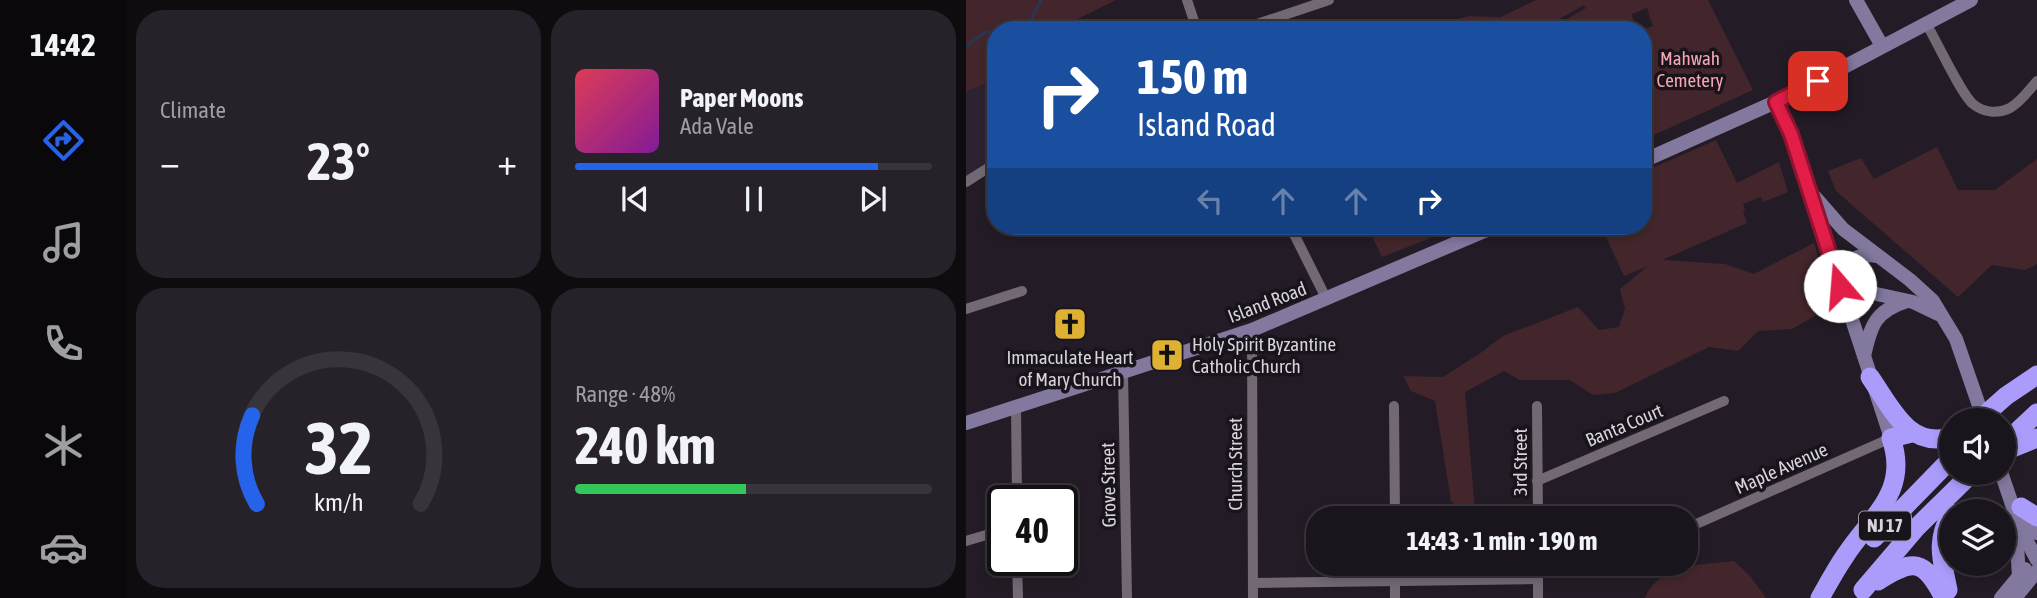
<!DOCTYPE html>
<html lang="en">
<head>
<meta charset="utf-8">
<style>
  :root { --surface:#1a151c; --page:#272229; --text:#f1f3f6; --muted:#9f9fa3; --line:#38343b; --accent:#2563eb }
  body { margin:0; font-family:"Asap Condensed",sans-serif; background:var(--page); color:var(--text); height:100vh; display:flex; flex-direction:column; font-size:26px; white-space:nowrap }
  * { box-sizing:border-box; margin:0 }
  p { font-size:23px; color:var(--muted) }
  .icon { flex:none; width:38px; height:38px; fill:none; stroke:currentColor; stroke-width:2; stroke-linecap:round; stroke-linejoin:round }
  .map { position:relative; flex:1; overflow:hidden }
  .side { display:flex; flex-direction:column; gap:10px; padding:10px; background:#0e0c0f; width:840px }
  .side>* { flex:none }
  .top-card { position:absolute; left:21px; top:21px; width:665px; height:214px; border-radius:28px; box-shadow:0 4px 10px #0003,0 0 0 2px var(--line); background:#1a4fa0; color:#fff; overflow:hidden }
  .tools { position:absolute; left:973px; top:408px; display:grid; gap:14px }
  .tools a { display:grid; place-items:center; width:77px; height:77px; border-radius:50%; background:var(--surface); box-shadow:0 4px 10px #0003,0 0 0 2px var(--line); font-size:35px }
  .speed { position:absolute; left:21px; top:485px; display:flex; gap:14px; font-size:35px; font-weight:700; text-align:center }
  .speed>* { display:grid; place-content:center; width:91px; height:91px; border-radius:50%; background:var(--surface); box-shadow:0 4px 10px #0003,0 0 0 2px var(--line); line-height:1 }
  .speed .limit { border:4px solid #111; border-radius:10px; background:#fff; color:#111 }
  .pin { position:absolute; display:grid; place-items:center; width:60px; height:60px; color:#fff; margin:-30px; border-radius:14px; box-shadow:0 4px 10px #0006 }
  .me { position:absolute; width:77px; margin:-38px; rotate:342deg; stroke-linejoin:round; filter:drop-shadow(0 0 5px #0008) }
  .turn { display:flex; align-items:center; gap:24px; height:147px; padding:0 35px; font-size:32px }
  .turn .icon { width:91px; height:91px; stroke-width:2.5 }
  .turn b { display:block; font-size:49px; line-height:60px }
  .lanes { display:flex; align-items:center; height:66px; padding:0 35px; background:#0003; justify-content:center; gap:35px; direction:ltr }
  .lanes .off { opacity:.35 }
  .big { font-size:52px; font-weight:700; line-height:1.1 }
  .side .tile { flex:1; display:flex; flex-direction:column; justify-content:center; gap:10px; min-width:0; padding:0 24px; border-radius:28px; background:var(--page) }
  .side .dial { align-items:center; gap:0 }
  .dial svg { height:182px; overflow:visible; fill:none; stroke:var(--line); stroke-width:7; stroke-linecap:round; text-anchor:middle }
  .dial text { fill:var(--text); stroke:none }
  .song { display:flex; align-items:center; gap:21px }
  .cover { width:84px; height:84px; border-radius:10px; background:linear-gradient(135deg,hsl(350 70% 55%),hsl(290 70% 35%)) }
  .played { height:7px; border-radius:4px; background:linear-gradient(90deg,var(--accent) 85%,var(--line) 85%) }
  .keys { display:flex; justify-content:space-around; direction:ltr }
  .heat { display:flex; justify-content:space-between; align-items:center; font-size:38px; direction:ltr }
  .charge { height:10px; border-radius:5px; background:linear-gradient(90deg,#34c759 48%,var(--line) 0) }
  .side .tiles { flex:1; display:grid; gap:10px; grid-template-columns:repeat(2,1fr) }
  .trip { position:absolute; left:340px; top:506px; width:392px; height:70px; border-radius:28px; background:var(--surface); box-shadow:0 4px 10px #0003,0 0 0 2px var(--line); font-weight:700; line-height:70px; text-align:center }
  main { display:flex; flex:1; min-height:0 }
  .tabs { display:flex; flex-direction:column; width:126px; justify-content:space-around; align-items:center; background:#0a080b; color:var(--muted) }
  .tabs .icon { width:49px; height:49px }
  .tabs .active { color:var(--accent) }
  .tabs b { font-size:32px; color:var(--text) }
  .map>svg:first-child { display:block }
  .built { fill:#2d2231 }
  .green { fill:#43262b }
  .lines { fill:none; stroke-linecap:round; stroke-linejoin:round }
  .stream { stroke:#26375a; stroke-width:2.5 }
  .street { stroke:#726975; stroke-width:10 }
  .secondary { stroke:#83789e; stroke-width:14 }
  .highway { stroke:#ab9cfc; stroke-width:19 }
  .route-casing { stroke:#92132f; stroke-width:18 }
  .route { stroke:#e11d48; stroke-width:12 }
  .labels { text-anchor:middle; stroke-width:7; stroke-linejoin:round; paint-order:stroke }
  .shield { fill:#19131c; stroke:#9f9aa1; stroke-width:2 }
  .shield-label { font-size:18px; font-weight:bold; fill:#d8d4da }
  .park-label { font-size:19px; fill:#f6a6b2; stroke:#19131c }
  .street-label { font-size:19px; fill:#d8d4da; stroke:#19131c }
  .poi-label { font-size:19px; fill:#d8d4da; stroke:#19131c; text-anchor:start }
</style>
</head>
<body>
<main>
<nav class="tabs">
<b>14:42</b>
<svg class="icon active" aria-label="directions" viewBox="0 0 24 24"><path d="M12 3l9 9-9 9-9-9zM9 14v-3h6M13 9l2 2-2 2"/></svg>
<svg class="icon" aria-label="music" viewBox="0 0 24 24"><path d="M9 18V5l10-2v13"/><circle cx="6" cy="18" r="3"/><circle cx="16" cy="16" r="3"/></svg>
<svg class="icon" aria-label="phone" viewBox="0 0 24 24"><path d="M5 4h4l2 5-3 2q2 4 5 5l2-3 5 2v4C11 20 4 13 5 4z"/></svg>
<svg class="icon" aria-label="climate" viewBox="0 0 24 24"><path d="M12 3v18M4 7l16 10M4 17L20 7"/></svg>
<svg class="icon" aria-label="car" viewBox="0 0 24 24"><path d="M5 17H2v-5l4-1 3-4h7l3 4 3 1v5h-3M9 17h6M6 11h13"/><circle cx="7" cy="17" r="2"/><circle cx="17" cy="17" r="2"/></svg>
</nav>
<section class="side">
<div class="tiles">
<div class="tile"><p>Climate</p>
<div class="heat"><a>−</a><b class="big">23°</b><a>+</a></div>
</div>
<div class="tile">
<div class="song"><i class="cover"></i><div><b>Paper Moons</b><p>Ada Vale</p></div></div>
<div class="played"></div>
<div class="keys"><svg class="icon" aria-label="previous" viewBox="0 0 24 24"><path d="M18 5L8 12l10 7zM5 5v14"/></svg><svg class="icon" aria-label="pause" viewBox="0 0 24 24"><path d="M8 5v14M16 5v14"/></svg><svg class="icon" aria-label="next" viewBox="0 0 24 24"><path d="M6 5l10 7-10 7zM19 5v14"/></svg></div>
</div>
<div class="tile dial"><svg viewBox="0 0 100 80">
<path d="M14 69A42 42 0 1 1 86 69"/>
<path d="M14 69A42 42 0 0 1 12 30" stroke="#2563eb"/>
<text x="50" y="56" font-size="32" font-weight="700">32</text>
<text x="50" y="72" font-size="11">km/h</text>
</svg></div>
<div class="tile"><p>Range · 48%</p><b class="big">240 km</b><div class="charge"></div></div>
</div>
</section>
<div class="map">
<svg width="1071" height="598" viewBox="0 0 1071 598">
  <rect width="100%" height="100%" fill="#231c26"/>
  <path class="built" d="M30,79V167L0,185V92Z"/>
  <g class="green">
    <path d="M0,0H150L89,30H30V79L0,92Z"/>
    <path d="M570,0H742L787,90L677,140L676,30L687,26L681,8L666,14L669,30H582L620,8L618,5L574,30H453L503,16L535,17Z"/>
    <path d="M750,140L771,183L813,162L822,192L797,202L795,197L777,204L779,210L777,212L781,223L696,260L759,264L788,274L848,243L866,306L826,329L792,331L772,351L743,347L649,393L627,395L604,380H554L538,371L499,392L509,511L498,514L485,501L469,401L445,391L437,376L477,377L516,352L537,336L612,307L633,330L653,327L659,309L654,289L682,266L658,276L635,226H677V172Z"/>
    <path d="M971,147L992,190H1029L1071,159V264L1059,270L1026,265L992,297L870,191L862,171L895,158L908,179Z"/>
    <path d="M401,226H462L465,238L416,257Z"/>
    <path d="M768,561L784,576L800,598H679C694,563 736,565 768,561Z"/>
  </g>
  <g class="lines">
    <g class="stream">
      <path d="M34,30L65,20L75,0"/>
      <path d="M0,46L20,32L30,31"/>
    </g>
    <g class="street">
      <path d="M221,0L231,30"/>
      <path d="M960,23C970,40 995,94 1007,104C1018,113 1032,114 1044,108C1055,102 1063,90 1071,81"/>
      <path d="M273,30L363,0"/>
      <path d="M0,182L30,163"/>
      <path d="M324,226L361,300"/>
      <path d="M0,309L56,291"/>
      <path d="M286,330L287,598"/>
      <path d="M157,371L161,598"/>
      <path d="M428,406L429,518"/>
      <path d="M571,406L572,518"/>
      <path d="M50,407L51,500"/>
      <path d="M571,481L758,401"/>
      <path d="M719,529L925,438"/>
      <path d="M0,541L37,530"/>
      <path d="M51,560L52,598"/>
      <path d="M429,564V598"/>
      <path d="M572,564V598"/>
      <path d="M634,567L643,564"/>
      <path d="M287,583L572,579"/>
    </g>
    <g class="secondary">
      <path d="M890,0L916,46"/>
      <path d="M810,102L825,134L925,438"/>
      <path d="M677,161L823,96L1005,0"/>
      <path d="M849,197L877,229L944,280L967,301L990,339L1018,420"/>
      <path d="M870,274C883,260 892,253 911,256"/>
      <path d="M874,286L947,302L972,314"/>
      <path d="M898,356C905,325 909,311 941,301"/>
      <path d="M0,423L286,330L530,226"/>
      <path d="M1035,472L1054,528L1071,560"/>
      <path d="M1057,510L1071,533"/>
      <path d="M1050,531L1053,576"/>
      <path d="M1035,598L1059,569"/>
      <path d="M1049,598L1071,571"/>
    </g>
    <g class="highway">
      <path d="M904,377C925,407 942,449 985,437"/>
      <path d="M1013,420L1040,396L1071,375"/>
      <path d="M1038,444L1071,413"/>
      <path d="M1039,451L1071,438"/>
      <path d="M1055,507L1071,517"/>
      <path d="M908,538L985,459"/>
      <path d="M912,581C948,558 958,559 978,598"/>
      <path d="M897,590L950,528L1007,472"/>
      <path d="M982,590C976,559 969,543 985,513"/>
      <path d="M854,598C862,584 870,569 879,556C905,516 944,492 925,438L946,433"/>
    </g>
  </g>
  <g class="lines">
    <defs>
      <path id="route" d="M852,81L810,102L825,134L874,286"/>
    </defs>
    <use href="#route" class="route-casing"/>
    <use href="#route" class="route"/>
  </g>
  <defs>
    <symbol id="church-square" viewBox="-11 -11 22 22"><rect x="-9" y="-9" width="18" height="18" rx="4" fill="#deb133" stroke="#19131c"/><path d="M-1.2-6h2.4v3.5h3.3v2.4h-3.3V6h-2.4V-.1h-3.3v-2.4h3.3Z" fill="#111"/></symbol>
  </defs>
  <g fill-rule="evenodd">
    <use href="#church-square" x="85" y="305" width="38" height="38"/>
    <use href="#church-square" x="182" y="336" width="38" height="38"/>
  </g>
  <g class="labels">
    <rect class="shield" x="893" y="511.5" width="52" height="29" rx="5"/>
    <g class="shield-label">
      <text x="919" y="532">NJ 17</text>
    </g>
    <g class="park-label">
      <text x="724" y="65">Mahwah<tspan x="724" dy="22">Cemetery</tspan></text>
    </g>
    <g class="street-label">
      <text transform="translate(301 302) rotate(-21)" y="7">Island Road</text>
      <text transform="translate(658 425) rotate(-23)" y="7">Banta Court</text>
      <text transform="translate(554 462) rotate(-90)" y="7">3rd Street</text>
      <text transform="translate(269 464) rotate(-90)" y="7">Church Street</text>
      <text transform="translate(815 468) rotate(-24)" y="7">Maple Avenue</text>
      <text transform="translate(142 485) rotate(-91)" y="7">Grove Street</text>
    </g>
    <g class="poi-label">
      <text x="226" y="351">Holy Spirit Byzantine<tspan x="226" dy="22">Catholic Church</tspan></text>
      <text x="104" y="364" text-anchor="middle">Immaculate Heart<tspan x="104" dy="22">of Mary Church</tspan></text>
    </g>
  </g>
</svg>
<div class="tools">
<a><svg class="icon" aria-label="sound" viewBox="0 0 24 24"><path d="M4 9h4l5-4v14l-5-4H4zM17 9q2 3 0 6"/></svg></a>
<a><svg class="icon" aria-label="layers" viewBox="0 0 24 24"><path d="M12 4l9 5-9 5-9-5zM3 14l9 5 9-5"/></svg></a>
</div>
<div class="speed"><div class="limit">40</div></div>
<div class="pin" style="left:852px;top:81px;background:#d93025"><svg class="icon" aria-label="arrive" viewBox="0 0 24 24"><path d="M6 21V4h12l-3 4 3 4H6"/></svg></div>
<svg class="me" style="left:874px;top:286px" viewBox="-20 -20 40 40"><circle r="19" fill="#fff"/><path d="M0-13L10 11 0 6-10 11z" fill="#e11d48"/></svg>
<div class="trip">14:43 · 1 min · 190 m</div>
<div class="top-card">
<div class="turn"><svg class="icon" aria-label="right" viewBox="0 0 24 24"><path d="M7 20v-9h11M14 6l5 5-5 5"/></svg><div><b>150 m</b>Island Road</div></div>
<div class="lanes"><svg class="icon off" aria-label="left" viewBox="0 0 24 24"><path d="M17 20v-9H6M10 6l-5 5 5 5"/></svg><svg class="icon off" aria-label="ahead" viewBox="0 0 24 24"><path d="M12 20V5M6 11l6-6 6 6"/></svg><svg class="icon off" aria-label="ahead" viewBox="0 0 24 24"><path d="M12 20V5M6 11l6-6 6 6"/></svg><svg class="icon" aria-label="right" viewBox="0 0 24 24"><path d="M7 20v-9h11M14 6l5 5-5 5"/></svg></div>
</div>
</div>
</main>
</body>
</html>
